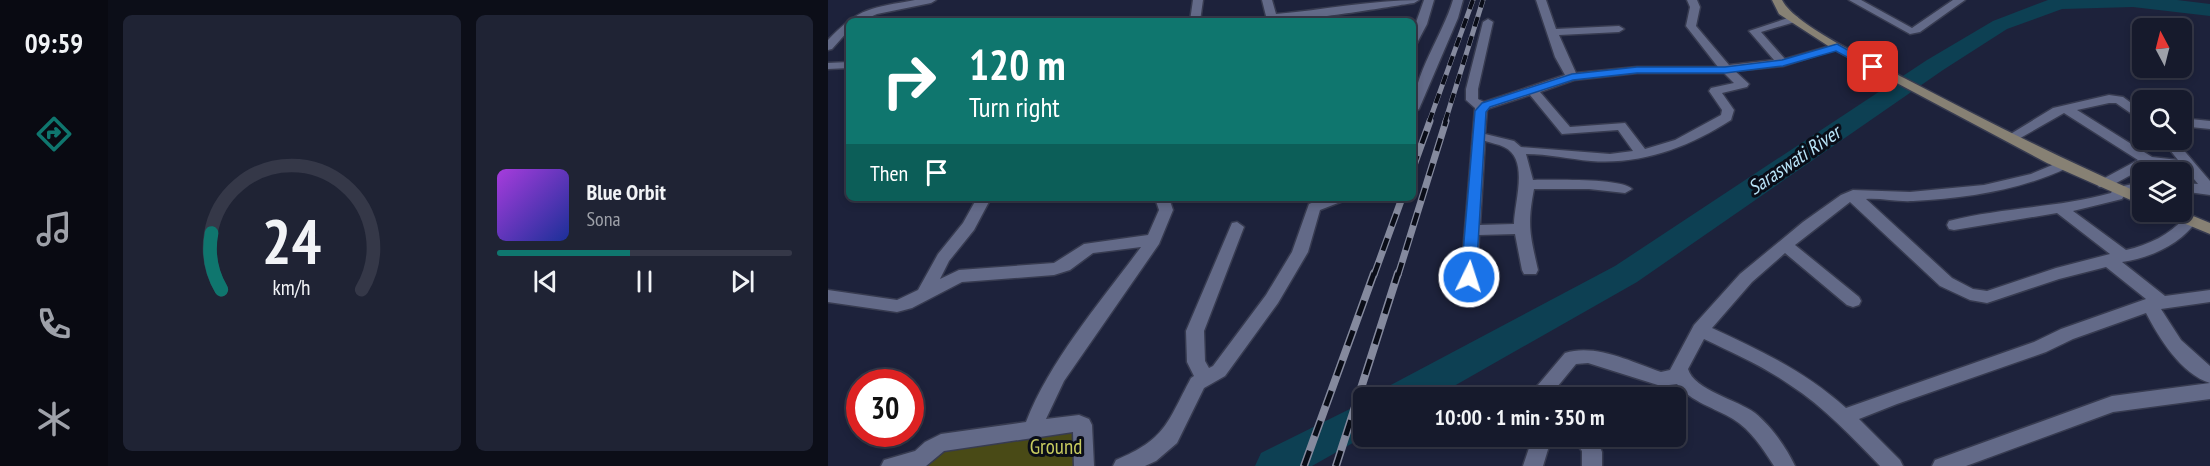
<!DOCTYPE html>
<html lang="en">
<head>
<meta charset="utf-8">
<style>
  :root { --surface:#161a2c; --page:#1f2334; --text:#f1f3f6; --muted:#9ea1a9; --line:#353848; --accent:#0f766e }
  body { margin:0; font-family:"PT Sans Narrow",sans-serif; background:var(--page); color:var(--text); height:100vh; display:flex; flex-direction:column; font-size:22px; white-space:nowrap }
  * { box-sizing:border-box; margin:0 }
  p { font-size:20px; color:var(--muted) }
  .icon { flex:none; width:33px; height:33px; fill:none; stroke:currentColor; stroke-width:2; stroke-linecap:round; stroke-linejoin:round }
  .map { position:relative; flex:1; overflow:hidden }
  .panel { display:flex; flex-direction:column; gap:15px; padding:15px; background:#0c0e18; width:720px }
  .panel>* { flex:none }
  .top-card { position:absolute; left:18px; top:18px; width:570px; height:183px; border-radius:9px; box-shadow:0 3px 9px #0003,0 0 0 2px var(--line); background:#0f766e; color:#fff; overflow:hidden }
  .needle { width:39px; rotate:353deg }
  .fabs { position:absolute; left:1304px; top:18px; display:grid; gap:12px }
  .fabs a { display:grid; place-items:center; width:60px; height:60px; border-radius:9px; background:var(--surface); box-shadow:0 3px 9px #0003,0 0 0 2px var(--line); font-size:30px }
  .speed { position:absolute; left:18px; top:369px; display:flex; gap:12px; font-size:30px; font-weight:700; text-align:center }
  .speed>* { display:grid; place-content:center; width:78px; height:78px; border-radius:50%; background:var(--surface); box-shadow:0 3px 9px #0003,0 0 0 2px var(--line); line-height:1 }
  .speed .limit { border:9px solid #d22; background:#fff; color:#111 }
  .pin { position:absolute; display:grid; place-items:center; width:51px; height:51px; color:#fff; margin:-26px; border-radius:12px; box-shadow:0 3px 9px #0006 }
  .me { position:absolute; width:66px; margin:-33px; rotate:4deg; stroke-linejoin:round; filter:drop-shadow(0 0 4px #0008) }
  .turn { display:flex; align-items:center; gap:21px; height:126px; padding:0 24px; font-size:27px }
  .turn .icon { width:78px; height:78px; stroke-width:2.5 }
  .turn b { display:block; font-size:42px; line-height:51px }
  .then { display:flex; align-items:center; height:57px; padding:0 24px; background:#0003; gap:12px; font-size:22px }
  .panel .card { flex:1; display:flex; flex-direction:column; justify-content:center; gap:9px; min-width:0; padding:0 21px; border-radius:9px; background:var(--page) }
  .panel .dial { align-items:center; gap:0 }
  .dial svg { height:156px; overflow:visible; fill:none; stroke:var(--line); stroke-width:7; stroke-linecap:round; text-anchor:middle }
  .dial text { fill:var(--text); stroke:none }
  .song { display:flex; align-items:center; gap:18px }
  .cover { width:72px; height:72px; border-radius:9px; background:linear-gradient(135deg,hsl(280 70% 55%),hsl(230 70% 35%)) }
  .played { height:6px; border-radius:3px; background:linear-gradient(90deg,var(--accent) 45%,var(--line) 45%) }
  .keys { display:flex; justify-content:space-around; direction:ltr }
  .panel .tiles { flex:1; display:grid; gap:15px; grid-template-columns:repeat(2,1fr) }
  .trip { position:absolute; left:525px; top:387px; width:333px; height:60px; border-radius:9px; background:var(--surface); box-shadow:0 3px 9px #0003,0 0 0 2px var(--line); font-weight:600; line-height:60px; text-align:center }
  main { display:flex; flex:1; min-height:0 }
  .dock { display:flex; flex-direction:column; width:108px; justify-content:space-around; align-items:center; background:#090a12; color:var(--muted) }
  .dock .icon { width:42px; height:42px }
  .dock .active { color:var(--accent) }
  .dock b { font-size:27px; color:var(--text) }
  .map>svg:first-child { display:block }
  .green { fill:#494a16 }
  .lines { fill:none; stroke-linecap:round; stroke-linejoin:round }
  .river { fill:#0d4053; fill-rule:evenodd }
  .street-casing { stroke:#373b50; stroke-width:3 }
  .secondary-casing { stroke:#373b50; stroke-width:3 }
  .street { fill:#636a88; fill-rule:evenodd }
  .secondary { fill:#878174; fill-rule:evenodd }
  .rail-far2-casing { stroke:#858a9e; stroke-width:5 }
  .rail-far1-casing { stroke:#858a9e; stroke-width:7 }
  .rail-casing { stroke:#858a9e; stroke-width:8 }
  .rail-far2 { stroke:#0a0d18; stroke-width:4; stroke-dasharray:10; stroke-linecap:butt }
  .rail-far1 { stroke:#0a0d18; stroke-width:4.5; stroke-dasharray:13; stroke-linecap:butt }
  .rail { stroke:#0a0d18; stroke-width:5; stroke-dasharray:16; stroke-linecap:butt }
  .route { fill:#1a73e8; stroke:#114b97; stroke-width:1.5 }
  .labels { text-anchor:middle; stroke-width:6; stroke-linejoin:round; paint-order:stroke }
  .water-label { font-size:20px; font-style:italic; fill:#b8e3f7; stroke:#0a0d18 }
  .near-park-label { font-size:21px; fill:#c7cb5f; stroke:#0a0d18 }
</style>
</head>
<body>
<main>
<nav class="dock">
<b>09:59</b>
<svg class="icon active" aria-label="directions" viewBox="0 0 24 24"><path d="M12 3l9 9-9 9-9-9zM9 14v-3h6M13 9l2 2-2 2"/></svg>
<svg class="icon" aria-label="music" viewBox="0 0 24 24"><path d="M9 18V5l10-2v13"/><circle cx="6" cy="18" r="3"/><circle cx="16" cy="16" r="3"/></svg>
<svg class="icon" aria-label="phone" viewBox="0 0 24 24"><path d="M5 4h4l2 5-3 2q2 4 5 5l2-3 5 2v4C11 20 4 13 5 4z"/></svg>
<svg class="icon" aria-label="climate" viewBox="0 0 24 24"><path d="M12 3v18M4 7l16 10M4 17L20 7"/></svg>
</nav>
<section class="panel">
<div class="tiles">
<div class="card dial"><svg viewBox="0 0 100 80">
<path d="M14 69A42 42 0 1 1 86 69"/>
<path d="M14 69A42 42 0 0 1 9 40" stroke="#0f766e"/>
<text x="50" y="56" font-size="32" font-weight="700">24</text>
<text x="50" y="72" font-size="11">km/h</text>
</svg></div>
<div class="card">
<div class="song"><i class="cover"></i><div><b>Blue Orbit</b><p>Sona</p></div></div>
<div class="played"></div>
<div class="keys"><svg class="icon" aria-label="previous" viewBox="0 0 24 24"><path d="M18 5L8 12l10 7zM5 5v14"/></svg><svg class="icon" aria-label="pause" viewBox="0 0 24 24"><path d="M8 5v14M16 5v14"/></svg><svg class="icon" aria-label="next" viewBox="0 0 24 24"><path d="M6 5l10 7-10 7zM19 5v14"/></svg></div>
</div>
</div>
</section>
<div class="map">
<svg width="1382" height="466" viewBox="0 0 1382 466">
  <rect width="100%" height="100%" fill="#1d223b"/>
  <path class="green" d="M249,424V466H54L55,462Z"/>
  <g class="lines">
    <g class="river">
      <path d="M1220,0H1349L1382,4V16L1305,7L1234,9L1179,29L1115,70L809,282L605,398H554L559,387L787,266L1099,60L1165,21Z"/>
      <path d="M536,402L537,436L484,466H427L433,453Z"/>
    </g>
    <defs>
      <g id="street">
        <path d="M87,0H108L103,3L49,14L33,21H21V30L4,49L0,50V40C31,7 44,8 87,0Z"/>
        <path d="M365,0H375L372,21H362Z"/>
        <path d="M434,0H444L448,14C495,10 543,0 591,0L586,3C563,6 451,27 438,16Z"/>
        <path d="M596,0H606L599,24L589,43L585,44V31Z"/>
        <path d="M625,0H635L630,18L591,109L585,113C585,74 614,37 625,0Z"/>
        <path d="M708,0H718L728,29L791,26L796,29L791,32L731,35L748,73L809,67H890L858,26L862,7L859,0H869L872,7L868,26L901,65L946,60L921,31L966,16L970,17V21L933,32L957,59L1009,44L1015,47L955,66L907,71L921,84L919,87L894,93L906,110L903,120C861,147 814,165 763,161C741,159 720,154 698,154L705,180C722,180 794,178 804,189L797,193L761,189H706C699,225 702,235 710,270L708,274H696L694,270L687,234L651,235L649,277L647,281H635L633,277L647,108L638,100V89L655,22L660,19L665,22L650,89V99L656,102L737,75L727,57ZM809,73H896L906,83L883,88L881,91L894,110L893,115L847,140L817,149L797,123L742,127L712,92L746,80ZM702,95L734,134L790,130L805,151L782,154L693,147L686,141L657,134L659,109ZM657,141C663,143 670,144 676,147C702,159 686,203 686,224L652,225Z"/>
        <path d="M1021,0H1033L1084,28L1125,0H1137L1092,32L1082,34Z"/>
        <path d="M21,62V68L0,69V63Z"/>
        <path d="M1281,95L1295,97L1314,111V121L1288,103H1281L1249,110L1324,157L1350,160L1334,140H1347L1382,181V195L1353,191V183L1370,184L1358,169L1321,165L1281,187H1271L1269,184L1271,181L1310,160L1236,113L1187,141L1182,142L1176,138L1225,108Z"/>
        <path d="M1353,118L1382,121V129L1353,126Z"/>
        <path d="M1234,161L1241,165L1239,168C1190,191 1138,198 1085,201C1069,202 1053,198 1038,199L1124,278L1145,289L1159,291L1228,268L1282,254L1229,213L1126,230L1121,229L1119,225L1121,221C1174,207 1230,208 1283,193L1286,188L1314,182V190L1297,194L1294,199L1245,211L1298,250C1320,245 1342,235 1357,217H1367L1369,220C1354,244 1322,258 1294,262L1337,296L1382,290V302L1333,309L1353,340L1382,366V399L1285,412L1138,466H1104L1107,460L1284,396L1382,383C1353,374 1331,338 1318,313L1245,339L1218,352L1069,404L1031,419L1072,460L1075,466H1052C1024,437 996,407 962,385C935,366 905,353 876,339L860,369C866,390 910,400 927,413C943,426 958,447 967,466H946C935,449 923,430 905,419C887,408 863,402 849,384L833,386L760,363L748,364L720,398H699L737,353C767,343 804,362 833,372L842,370L866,325L912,274L975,222L1013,195L1025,190L1082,192L1156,185L1203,174ZM1022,202L1112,286L1142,300L1159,303L1231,279L1278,267L1318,299L1233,329L1206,342L1018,408C978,372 932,350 884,328L924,282L957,253L1019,305L1025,307L1031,305L1033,301L1031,297L967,245Z"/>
        <path d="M149,198H163L146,230L121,261L112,279L131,270L226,263L256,244L320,235L331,210L327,198H341L345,210L331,244L236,381L218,419L251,415L261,419L264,425L266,466H246L245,432L116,451L98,466H53L56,460L87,451L97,442L113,434L198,422C222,360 274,300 313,247L265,253L242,270L226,275L134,282L84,308L69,312L0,302V290L69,300L90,290L110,254L135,223Z"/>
        <path d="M496,198H517L515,201L492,210L480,252L450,303L397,376L376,388L349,443L328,461L317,466H285L288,460C338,439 339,423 363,378L366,376L359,362L358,331L404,223L409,222L416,227L376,331L377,361L381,368L385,366L438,295L464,252L481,204Z"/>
        <path d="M705,436H724L715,466H695Z"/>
        <path d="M742,436H767L774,452V466H754V451Z"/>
      </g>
      <g id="secondary">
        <path d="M944,0H954C968,27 1047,62 1076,78C1155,119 1233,159 1314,194V205L1219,163L1005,49L951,14Z"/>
        <path d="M1353,211L1382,223V234L1336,215L1334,212Z"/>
      </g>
    </defs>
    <use href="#street" class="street-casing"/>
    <use href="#secondary" class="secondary-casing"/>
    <use href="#street" class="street"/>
    <use href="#secondary" class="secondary"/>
    <defs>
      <g id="rail-far2">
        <path d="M601,122L645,0"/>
        <path d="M617,122L655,0"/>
      </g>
      <g id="rail-far1">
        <path d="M585,168L602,121"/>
        <path d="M546,275L574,198"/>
        <path d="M570,275L618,121"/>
      </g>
      <g id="rail">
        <path d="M476,466L546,273"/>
        <path d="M508,466L570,273"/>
      </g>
    </defs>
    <use href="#rail-far2" class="rail-far2-casing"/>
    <use href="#rail-far1" class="rail-far1-casing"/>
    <use href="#rail" class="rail-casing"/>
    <use href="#rail-far2" class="rail-far2"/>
    <use href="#rail-far1" class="rail-far1"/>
    <use href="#rail" class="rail"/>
  </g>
  <path class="route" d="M1009,44L1050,67L1041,69L1008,51L955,66L897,73H809L745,80L662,107L658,112L648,277L646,281H636L633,277L647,111L654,103L744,74L809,67H897L954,60Z"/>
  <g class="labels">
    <g class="water-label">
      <text transform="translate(966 160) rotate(-34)" y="7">Saraswati River</text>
    </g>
    <g class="near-park-label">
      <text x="228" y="454">Ground</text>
    </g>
  </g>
</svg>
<div class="fabs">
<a><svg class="needle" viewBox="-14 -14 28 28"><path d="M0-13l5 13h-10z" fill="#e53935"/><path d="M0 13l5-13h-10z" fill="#9ea1a9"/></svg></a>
<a><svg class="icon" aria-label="search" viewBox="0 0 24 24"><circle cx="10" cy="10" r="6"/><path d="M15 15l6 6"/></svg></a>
<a><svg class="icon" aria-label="layers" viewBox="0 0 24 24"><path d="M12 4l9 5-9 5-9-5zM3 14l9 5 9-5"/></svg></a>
</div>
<div class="speed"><div class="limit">30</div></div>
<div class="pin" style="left:1045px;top:67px;background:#d93025"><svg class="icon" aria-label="arrive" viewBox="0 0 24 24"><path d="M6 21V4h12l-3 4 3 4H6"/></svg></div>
<svg class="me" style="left:641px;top:277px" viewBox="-20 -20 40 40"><circle r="17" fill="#1a73e8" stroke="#fff" stroke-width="3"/><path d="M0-11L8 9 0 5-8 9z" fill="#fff"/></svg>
<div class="trip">10:00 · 1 min · 350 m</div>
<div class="top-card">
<div class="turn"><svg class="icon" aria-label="right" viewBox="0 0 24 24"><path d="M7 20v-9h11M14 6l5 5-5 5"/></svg><div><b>120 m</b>Turn right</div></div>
<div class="then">Then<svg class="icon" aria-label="arrive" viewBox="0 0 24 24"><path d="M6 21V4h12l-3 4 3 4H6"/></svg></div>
</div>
</div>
</main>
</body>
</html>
